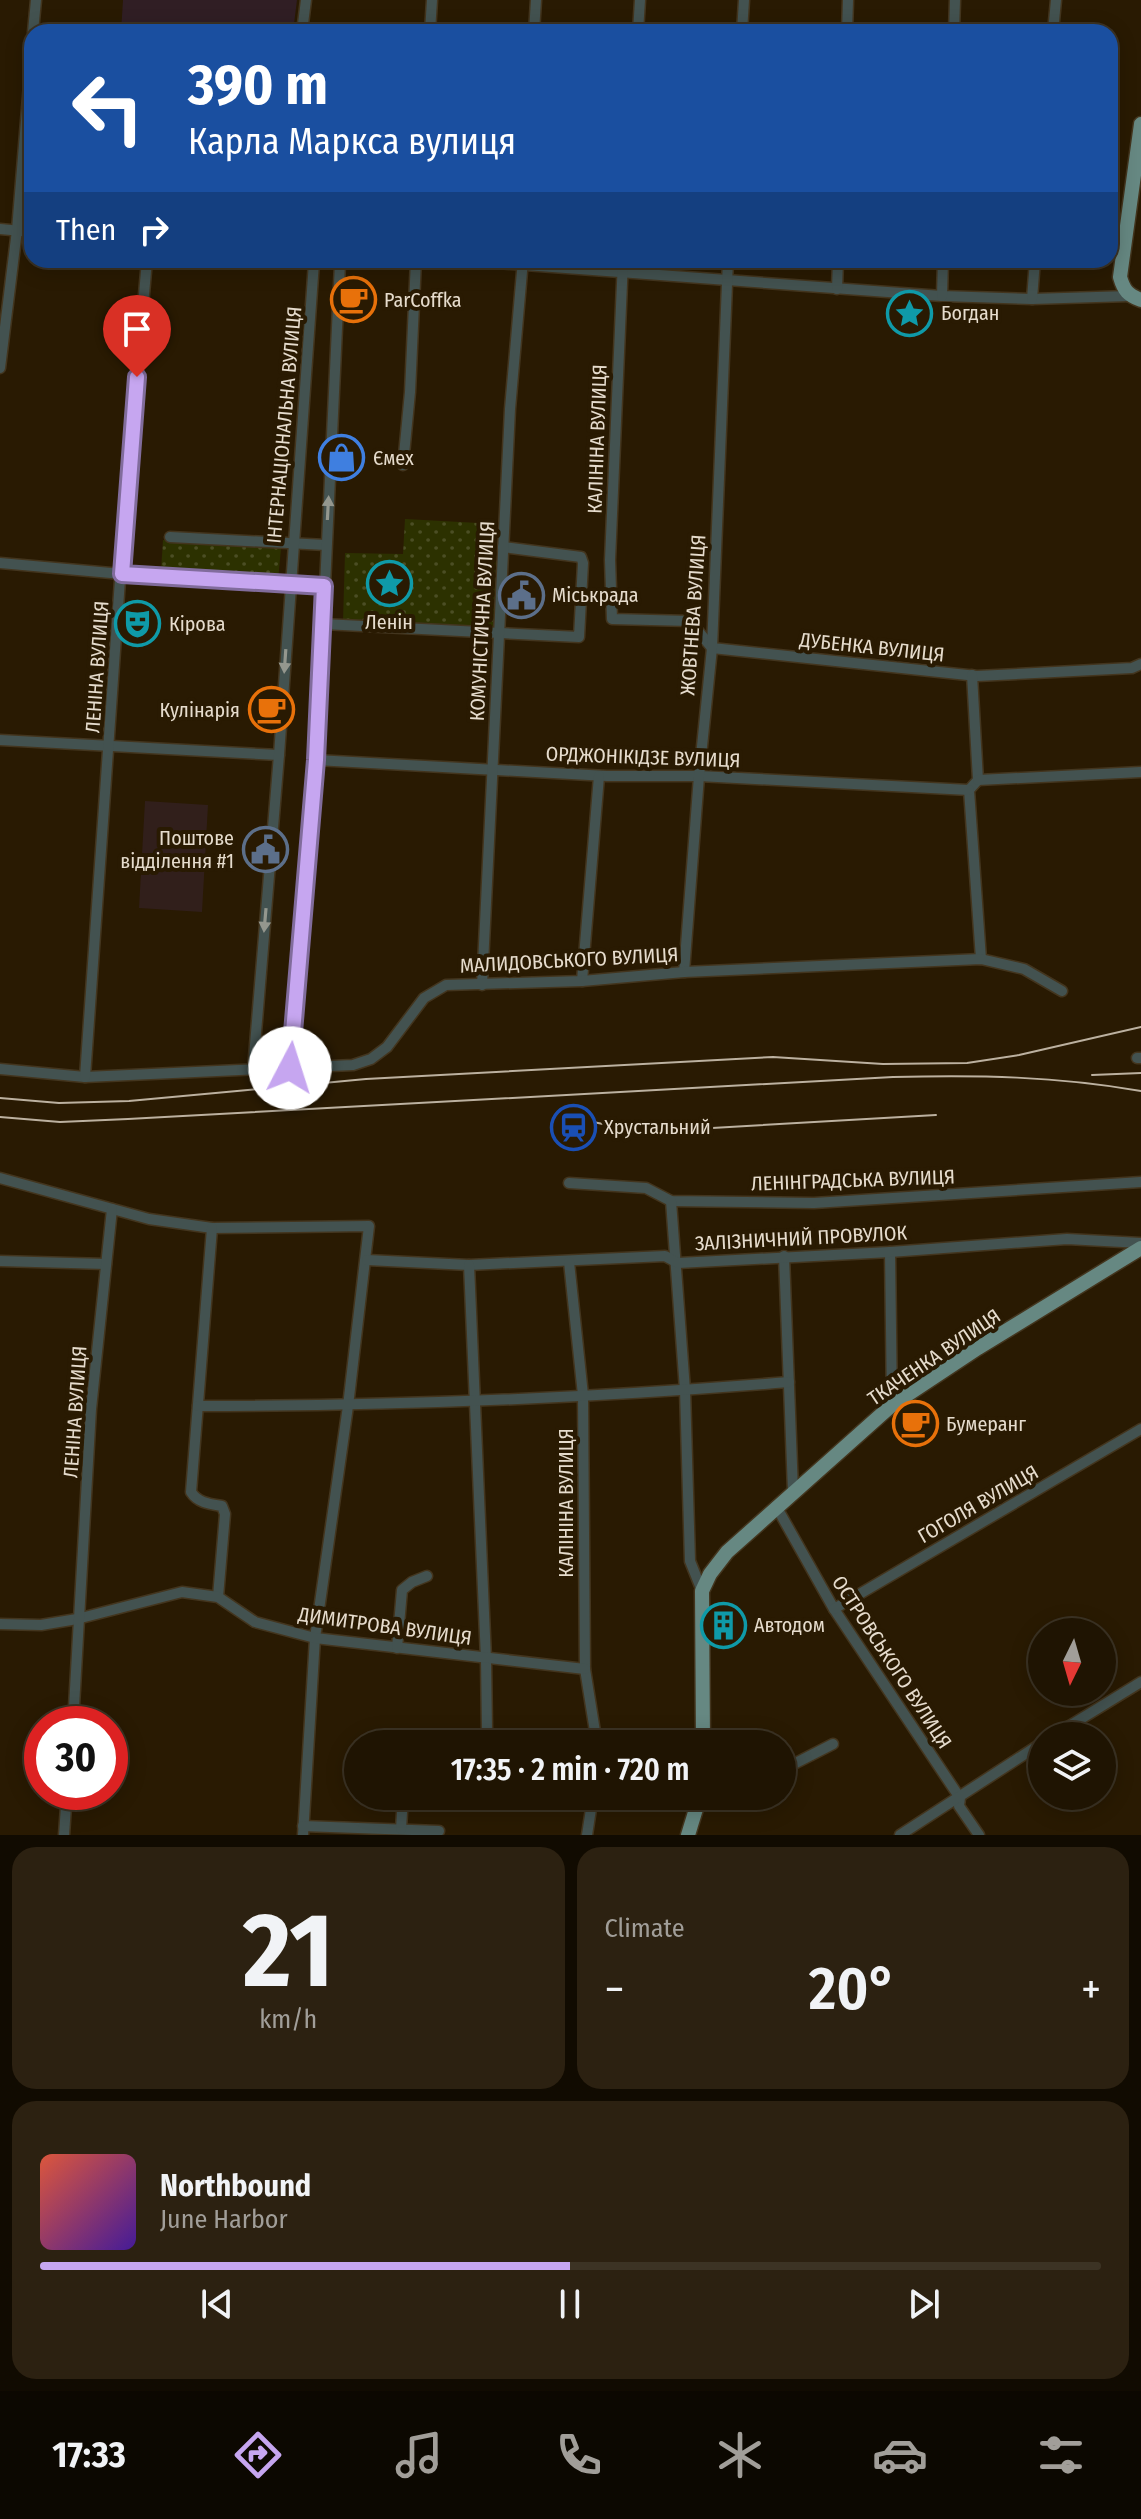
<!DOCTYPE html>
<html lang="en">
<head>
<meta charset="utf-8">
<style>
  :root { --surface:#1f1402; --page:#2c2111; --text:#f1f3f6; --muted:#a19e99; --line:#3c3324; --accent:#c6a6f0 }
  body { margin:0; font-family:"Fira Sans Condensed",sans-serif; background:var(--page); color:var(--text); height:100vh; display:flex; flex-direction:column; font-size:30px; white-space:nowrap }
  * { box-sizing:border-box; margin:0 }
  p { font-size:26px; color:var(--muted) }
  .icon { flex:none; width:44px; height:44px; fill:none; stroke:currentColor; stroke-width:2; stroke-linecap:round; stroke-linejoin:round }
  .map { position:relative; height:1835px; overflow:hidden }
  .panel { display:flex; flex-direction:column; gap:12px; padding:12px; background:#110b01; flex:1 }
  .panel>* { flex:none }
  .top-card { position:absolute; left:24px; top:24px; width:1094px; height:244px; border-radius:24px; box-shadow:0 4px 20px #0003,0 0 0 2px var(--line); background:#1a4fa0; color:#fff; overflow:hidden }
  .needle { width:52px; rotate:185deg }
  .fabs { position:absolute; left:1028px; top:1618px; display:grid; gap:16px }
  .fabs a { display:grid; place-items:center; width:88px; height:88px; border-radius:50%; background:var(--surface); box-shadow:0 4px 20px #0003,0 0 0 2px var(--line); font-size:40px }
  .speed { position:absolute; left:24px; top:1706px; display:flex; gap:16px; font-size:40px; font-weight:700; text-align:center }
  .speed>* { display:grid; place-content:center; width:104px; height:104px; border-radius:50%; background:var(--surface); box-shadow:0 4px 20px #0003,0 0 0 2px var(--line); line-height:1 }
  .speed .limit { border:12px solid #d22; background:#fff; color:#111 }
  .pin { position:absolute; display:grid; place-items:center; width:68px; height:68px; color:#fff; margin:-82px -34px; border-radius:50% 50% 50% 0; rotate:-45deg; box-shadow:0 0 8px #0007 }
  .pin .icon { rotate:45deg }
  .me { position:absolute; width:88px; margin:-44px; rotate:5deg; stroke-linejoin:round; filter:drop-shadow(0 0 6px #0008) }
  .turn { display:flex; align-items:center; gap:28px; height:168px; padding:0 32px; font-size:36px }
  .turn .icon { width:104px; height:104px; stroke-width:2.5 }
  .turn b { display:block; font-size:56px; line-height:68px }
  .then { display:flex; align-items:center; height:76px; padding:0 32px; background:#0003; gap:16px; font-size:30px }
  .big { font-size:60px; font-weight:600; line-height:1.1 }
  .panel .card { flex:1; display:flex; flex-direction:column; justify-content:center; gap:12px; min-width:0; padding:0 28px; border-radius:24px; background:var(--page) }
  .panel .dial { align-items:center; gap:0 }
  .dial b { font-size:104px; line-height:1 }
  .song { display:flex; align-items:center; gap:24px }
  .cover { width:96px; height:96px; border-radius:12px; background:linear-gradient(135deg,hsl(10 70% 55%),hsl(260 70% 35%)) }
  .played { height:8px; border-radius:4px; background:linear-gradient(90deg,var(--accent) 50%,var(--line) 50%) }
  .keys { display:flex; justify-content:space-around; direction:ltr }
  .heat { display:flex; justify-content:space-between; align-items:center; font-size:44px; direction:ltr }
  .panel .tiles { flex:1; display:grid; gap:12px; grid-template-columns:1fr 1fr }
  .card:last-child { grid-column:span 2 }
  .trip { position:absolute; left:344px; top:1730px; width:452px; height:80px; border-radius:40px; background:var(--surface); box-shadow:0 4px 20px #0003,0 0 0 2px var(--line); font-weight:600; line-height:80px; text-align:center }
  .menu { display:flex; height:128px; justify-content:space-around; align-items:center; background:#0c0801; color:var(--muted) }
  .menu .icon { width:56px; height:56px }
  .menu .on { color:var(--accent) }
  .menu b { font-size:36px; color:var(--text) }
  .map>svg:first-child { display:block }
  .commercial { fill:#301e24 }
  .education { fill:#311f1b }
  .park { fill:url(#park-dots) }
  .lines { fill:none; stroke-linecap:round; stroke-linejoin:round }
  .minor-casing { stroke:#43351e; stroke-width:13 }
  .major-casing { stroke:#43351e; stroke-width:17 }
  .minor { stroke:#435250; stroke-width:10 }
  .major { stroke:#668882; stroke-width:14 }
  .rail { stroke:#bcb1a0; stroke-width:2 }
  .oneway { fill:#94978e }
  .route-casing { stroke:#816c9c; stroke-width:20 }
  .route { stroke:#c6a6f0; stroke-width:14 }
  .labels { text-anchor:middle; stroke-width:8; stroke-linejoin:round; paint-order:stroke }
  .poi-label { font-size:20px; fill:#e6dccd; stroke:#291a02; text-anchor:start }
  .street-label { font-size:20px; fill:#e6dccd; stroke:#291a02 }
</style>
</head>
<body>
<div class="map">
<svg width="1141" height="1835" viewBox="0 0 1141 1835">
  <defs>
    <pattern id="park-dots" width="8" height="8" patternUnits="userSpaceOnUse" patternTransform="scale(2)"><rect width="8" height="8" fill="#2c3100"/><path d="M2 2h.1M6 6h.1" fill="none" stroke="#4b4e24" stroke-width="1.8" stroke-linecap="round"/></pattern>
  </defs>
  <rect width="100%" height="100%" fill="#291a02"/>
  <path class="commercial" d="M123,0H297L293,32H121Z"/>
  <path class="education" d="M145,801L208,805L202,912L139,908Z"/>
  <g class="park">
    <path d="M405,519L497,524L493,632L343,622L345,553L403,554Z"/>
    <path d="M163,540L281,548L278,580L161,571Z"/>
  </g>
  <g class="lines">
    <defs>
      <g id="minor">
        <path d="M33,32L36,0"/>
        <path d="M302,32L306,0"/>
        <path d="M430,32L432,0"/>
        <path d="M534,32L536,0"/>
        <path d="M638,32L640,0"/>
        <path d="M742,32L744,0"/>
        <path d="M847,32L848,0"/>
        <path d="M954,32L955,0"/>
        <path d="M1053,32L1056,0"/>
        <path d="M0,229L32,232"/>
        <path d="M296,260L340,263L381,260"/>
        <path d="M456,260L942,296L1032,299L1129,296"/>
        <path d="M623,260L610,560L612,619L690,621L712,648L977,676L1132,668L1141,664"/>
        <path d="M837,289L838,260"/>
        <path d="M942,296L943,260"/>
        <path d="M1032,299L1035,260"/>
        <path d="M0,368L17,230L32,48"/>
        <path d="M403,465L410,392L416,260"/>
        <path d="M170,537L326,545"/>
        <path d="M0,563L122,574L324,586"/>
        <path d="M323,624L579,637L583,563L581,557L503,547"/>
        <path d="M972,675L978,780L969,790L981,959"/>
        <path d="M0,740L279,755"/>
        <path d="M316,760L607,776H699L969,790"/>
        <path d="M978,780L1141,772"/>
        <path d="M684,972L699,776L712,648L728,260"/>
        <path d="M582,981L599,776"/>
        <path d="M482,985L510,409L523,260"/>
        <path d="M1137,1058H1141"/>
        <path d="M290,1068L320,694L340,263"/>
        <path d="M0,1069L85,1077L353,1065L371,1059L387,1047L424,998L446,985L582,981L684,972L981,959L1024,969L1062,991"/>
        <path d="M253,1069L279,755L314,262"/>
        <path d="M85,1077L124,523L147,260"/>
        <path d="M0,1178L149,1219L212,1228L369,1226L348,1406L315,1638L303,1835"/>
        <path d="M569,1183L646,1188L671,1201L814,1203L1141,1182"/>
        <path d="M671,1201L685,1390L690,1561L702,1591"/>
        <path d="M212,1228L191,1492C198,1503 210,1504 222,1506L225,1514L218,1597"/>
        <path d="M890,1252L892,1405"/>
        <path d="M784,1256L793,1491"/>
        <path d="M367,1260L469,1265L665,1256L678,1263L890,1252L1067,1239L1141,1243"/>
        <path d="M0,1261L106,1264"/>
        <path d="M569,1262L583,1395L585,1669L597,1744"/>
        <path d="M469,1265L486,1659L487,1731L482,1744"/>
        <path d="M198,1406C396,1406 592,1398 789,1382"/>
        <path d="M776,1506L834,1609L960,1798L959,1806L979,1835"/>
        <path d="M834,1609L1141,1429"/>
        <path d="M0,1624L41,1625L77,1619L182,1592L218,1597L255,1622L315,1638L585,1669"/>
        <path d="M397,1648L402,1590L412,1582L427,1576"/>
        <path d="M73,1724L91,1409L112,1209"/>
        <path d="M1053,1736L1141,1682"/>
        <path d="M782,1770L833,1744"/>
        <path d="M699,1803L720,1801L730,1796"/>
        <path d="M303,1826L439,1831"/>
        <path d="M401,1829L403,1796"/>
        <path d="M64,1835L67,1792"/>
        <path d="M587,1835L593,1796"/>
        <path d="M900,1835L1042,1743"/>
      </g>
      <g id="major">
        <path d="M1141,124L1120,277C1124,291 1128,295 1141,300"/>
        <path d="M703,1744L702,1591L710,1574L727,1552L892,1405L978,1348L1141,1248"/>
        <path d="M688,1835L700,1796"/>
      </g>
    </defs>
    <use href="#minor" class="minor-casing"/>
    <use href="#major" class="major-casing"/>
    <use href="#minor" class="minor"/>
    <use href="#major" class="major"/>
    <g class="rail">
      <path d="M1092,1075L1141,1073"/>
      <path d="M0,1098L59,1103L129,1101L366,1079L773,1057L883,1064L967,1063L1019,1055L1141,1027"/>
      <path d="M0,1117L60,1122L128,1119L893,1077C979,1075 1055,1076 1141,1091"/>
      <path d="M573,1118L643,1132L936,1115"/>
    </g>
  </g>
  <defs><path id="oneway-solid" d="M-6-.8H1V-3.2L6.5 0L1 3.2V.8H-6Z" transform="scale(2)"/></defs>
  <g class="oneway">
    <use href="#oneway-solid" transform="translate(328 508) rotate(-87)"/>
    <use href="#oneway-solid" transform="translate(285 661) rotate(94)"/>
    <use href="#oneway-solid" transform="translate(265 920) rotate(95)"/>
  </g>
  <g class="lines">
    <defs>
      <path id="route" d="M137,377L122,574L324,586L316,760L290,1068"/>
    </defs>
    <use href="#route" class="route-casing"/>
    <use href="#route" class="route"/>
  </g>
  <defs>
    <symbol id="cafe-ring" viewBox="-11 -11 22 22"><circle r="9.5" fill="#291a02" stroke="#e8710a" stroke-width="1.5"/><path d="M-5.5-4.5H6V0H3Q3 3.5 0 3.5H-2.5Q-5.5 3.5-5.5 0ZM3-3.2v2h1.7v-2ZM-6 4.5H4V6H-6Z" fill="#e8710a"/></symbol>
    <symbol id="sight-ring" viewBox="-11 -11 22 22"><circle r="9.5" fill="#291a02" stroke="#0f9aa8" stroke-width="1.5"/><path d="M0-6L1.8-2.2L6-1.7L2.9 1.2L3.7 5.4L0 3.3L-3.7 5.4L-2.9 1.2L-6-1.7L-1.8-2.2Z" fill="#0f9aa8"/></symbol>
    <symbol id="shop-ring" viewBox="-11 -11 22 22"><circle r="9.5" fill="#291a02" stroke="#3f7fe0" stroke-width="1.5"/><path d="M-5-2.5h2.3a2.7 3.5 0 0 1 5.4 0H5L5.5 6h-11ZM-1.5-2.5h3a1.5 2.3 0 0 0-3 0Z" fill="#3f7fe0"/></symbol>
    <symbol id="civic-ring" viewBox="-11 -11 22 22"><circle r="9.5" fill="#291a02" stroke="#5c6f8a" stroke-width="1.5"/><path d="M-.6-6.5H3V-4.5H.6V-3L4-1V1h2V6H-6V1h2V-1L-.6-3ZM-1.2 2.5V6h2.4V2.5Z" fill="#5c6f8a"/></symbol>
    <symbol id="theatre-ring" viewBox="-11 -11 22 22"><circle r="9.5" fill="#291a02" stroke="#0f9aa8" stroke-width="1.5"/><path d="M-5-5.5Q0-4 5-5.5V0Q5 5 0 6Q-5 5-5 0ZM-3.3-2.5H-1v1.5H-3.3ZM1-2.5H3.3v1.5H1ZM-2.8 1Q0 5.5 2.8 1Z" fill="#0f9aa8"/></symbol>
    <symbol id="station-ring" viewBox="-11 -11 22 22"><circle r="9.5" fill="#291a02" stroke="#1a4fb4" stroke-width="1.5"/><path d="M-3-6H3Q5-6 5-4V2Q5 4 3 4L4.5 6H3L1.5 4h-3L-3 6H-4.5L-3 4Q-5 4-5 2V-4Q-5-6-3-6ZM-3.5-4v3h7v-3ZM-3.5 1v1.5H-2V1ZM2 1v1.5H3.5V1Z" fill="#1a4fb4"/></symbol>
    <symbol id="building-ring" viewBox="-11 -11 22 22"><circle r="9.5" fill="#291a02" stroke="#0f9aa8" stroke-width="1.5"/><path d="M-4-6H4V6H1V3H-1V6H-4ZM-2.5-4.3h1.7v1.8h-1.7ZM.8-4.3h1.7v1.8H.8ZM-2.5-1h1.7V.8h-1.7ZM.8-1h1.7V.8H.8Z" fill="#0f9aa8"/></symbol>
  </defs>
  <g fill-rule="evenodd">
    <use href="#cafe-ring" x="328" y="274" width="51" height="51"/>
    <use href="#sight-ring" x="884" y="288" width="51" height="51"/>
    <use href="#shop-ring" x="316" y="432" width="51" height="51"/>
    <use href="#sight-ring" x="364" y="558" width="51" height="51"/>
    <use href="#civic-ring" x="496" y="570" width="51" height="51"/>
    <use href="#theatre-ring" x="112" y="598" width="51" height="51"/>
    <use href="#cafe-ring" x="246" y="684" width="51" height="51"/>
    <use href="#civic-ring" x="240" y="824" width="51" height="51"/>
    <use href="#station-ring" x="548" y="1102" width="51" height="51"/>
    <use href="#cafe-ring" x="890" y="1398" width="51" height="51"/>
    <use href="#building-ring" x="698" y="1600" width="51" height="51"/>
  </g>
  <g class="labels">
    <g class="poi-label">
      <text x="384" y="307">ParCoffka</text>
      <text x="941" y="320">Богдан</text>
      <text x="373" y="465">Ємех</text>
      <text x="552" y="602">Міськрада</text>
      <text x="389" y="629" text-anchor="middle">Ленін</text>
      <text x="169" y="631">Кірова</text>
      <text x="240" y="717" text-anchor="end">Кулінарія</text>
      <text x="234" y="845" text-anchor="end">Поштове<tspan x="234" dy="23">відділення #1</tspan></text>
      <text x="604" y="1134">Хрустальний</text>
      <text x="946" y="1431">Бумеранг</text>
      <text x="754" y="1632">Автодом</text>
    </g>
    <g class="street-label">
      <text transform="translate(284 425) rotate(-85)" y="7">ІНТЕРНАЦІОНАЛЬНА ВУЛИЦЯ</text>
      <text transform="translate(597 439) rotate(-88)" y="7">КАЛІНІНА ВУЛИЦЯ</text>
      <text transform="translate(693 615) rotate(-86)" y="7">ЖОВТНЕВА ВУЛИЦЯ</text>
      <text transform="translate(482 621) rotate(-87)" y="7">КОМУНІСТИЧНА ВУЛИЦЯ</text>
      <text transform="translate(872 647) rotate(6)" y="7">ДУБЕНКА ВУЛИЦЯ</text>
      <text transform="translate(97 667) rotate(-86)" y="7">ЛЕНІНА ВУЛИЦЯ</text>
      <text transform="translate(643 757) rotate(2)" y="7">ОРДЖОНІКІДЗЕ ВУЛИЦЯ</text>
      <text transform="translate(569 960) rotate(-3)" y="7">МАЛИДОВСЬКОГО ВУЛИЦЯ</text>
      <text transform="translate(853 1180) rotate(-2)" y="7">ЛЕНІНГРАДСЬКА ВУЛИЦЯ</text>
      <text transform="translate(801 1238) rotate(-3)" y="7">ЗАЛІЗНИЧНИЙ ПРОВУЛОК</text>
      <text transform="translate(934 1357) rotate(-34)" y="7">ТКАЧЕНКА ВУЛИЦЯ</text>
      <text transform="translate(75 1412) rotate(-86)" y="7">ЛЕНІНА ВУЛИЦЯ</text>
      <text transform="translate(566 1503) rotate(-90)" y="7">КАЛІНІНА ВУЛИЦЯ</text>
      <text transform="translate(978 1504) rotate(-30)" y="7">ГОГОЛЯ ВУЛИЦЯ</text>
      <text transform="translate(385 1626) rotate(8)" y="7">ДИМИТРОВА ВУЛИЦЯ</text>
      <text transform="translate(892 1662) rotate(57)" y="7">ОСТРОВСЬКОГО ВУЛИЦЯ</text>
    </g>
  </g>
</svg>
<div class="fabs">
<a><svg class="needle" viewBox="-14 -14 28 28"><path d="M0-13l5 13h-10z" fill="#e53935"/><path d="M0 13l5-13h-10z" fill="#a19e99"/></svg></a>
<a><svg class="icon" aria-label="layers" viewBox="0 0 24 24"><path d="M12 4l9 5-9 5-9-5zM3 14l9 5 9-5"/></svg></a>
</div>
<div class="speed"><div class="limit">30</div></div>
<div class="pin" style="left:137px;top:377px;background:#d93025"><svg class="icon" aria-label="arrive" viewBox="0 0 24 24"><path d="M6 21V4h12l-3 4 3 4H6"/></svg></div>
<svg class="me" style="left:290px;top:1068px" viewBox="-20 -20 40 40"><circle r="19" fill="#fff"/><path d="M0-13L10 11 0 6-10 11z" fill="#c6a6f0"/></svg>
<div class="trip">17:35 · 2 min · 720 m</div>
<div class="top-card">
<div class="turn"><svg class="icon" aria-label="left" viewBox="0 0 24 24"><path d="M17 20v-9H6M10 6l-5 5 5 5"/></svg><div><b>390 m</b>Карла Маркса вулиця</div></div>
<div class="then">Then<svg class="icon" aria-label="right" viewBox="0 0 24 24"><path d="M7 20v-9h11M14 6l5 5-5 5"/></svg></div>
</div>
</div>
<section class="panel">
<div class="tiles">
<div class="card dial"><b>21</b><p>km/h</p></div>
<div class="card"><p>Climate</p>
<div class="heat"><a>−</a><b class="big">20°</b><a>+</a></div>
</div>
<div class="card">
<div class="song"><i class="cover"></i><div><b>Northbound</b><p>June Harbor</p></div></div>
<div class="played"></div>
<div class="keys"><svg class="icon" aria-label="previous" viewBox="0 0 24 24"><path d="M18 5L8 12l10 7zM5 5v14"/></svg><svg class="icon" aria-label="pause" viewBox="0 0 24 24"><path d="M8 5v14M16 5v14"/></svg><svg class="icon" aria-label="next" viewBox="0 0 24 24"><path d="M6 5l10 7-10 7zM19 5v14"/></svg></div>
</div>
</div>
</section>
<nav class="menu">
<b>17:33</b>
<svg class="icon on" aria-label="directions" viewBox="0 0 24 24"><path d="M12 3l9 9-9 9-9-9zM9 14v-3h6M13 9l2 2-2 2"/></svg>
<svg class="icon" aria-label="music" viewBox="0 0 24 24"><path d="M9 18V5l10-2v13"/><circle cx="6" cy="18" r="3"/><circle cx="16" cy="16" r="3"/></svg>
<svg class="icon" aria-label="phone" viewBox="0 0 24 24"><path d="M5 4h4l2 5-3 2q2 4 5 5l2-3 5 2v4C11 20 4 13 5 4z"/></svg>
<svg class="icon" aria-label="climate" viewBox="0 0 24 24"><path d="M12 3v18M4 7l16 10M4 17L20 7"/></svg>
<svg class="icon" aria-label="car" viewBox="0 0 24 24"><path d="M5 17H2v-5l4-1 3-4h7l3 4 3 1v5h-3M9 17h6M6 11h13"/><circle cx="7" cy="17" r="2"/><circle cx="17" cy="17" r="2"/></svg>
<svg class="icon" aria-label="filters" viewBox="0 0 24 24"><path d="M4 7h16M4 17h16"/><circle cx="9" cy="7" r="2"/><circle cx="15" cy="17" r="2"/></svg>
</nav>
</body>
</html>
